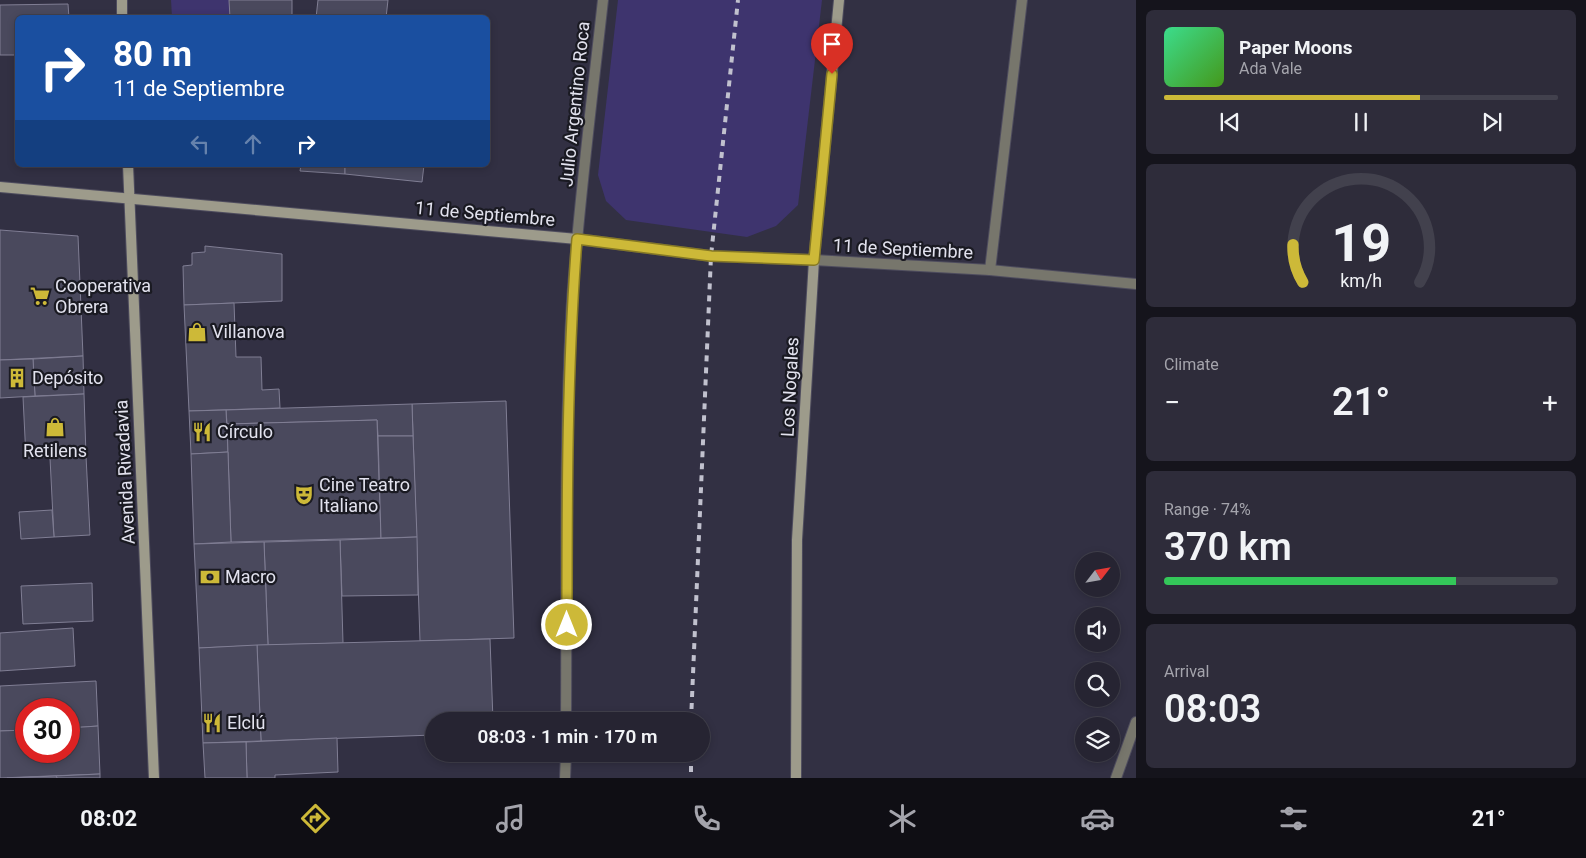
<!DOCTYPE html>
<html lang="en">
<head>
<meta charset="utf-8">
<style>
  :root { --surface:#262432; --page:#2e2c3a; --text:#f1f3f6; --muted:#a4a4ac; --line:#42414d; --accent:#cdb938 }
  body { margin:0; font-family:Roboto,sans-serif; background:var(--page); color:var(--text); height:100vh; display:flex; flex-direction:column; font-size:19px; white-space:nowrap }
  * { box-sizing:border-box; margin:0 }
  p { font-size:16px; color:var(--muted) }
  .icon { flex:none; width:28px; height:28px; fill:none; stroke:currentColor; stroke-width:2; stroke-linecap:round; stroke-linejoin:round }
  .map { position:relative; flex:1; overflow:hidden }
  .details { display:flex; flex-direction:column; gap:10px; padding:10px; background:#15141c; width:450px }
  .details>* { flex:none }
  .guide { position:absolute; left:15px; top:15px; width:475px; height:152px; border-radius:8px; box-shadow:0 2px 8px #0003,0 0 0 1px var(--line); background:#1a4fa0; color:#fff; overflow:hidden }
  .needle { width:32px; rotate:59deg }
  .buttons { position:absolute; left:1075px; top:552px; display:grid; gap:10px }
  .buttons a { display:grid; place-items:center; width:45px; height:45px; border-radius:50%; background:var(--surface); box-shadow:0 2px 8px #0003,0 0 0 1px var(--line); font-size:25px }
  .speed { position:absolute; left:15px; top:698px; display:flex; gap:10px; font-size:25px; font-weight:700; text-align:center }
  .speed>* { display:grid; place-content:center; width:65px; height:65px; border-radius:50%; background:var(--surface); box-shadow:0 2px 8px #0003,0 0 0 1px var(--line); line-height:1 }
  .speed .limit { border:8px solid #d22; background:#fff; color:#111 }
  .pin { position:absolute; display:grid; place-items:center; width:42px; height:42px; color:#fff; margin:-51px -21px; border-radius:50% 50% 50% 0; rotate:-45deg; box-shadow:0 0 5px #0007 }
  .pin .icon { rotate:45deg }
  .me { position:absolute; width:55px; margin:-28px; rotate:0deg; stroke-linejoin:round; filter:drop-shadow(0 0 4px #0008) }
  .turn { display:flex; align-items:center; gap:18px; height:105px; padding:0 15px; font-size:22px }
  .turn .icon { width:65px; height:65px; stroke-width:2.5 }
  .turn b { display:block; font-size:35px; line-height:42px }
  .lanes { display:flex; align-items:center; height:48px; padding:0 15px; background:#0003; justify-content:center; gap:25px; direction:ltr }
  .lanes .off { opacity:.35 }
  .big { font-size:38px; font-weight:600; line-height:1.1 }
  .details .tile { flex:1; display:flex; flex-direction:column; justify-content:center; gap:8px; min-width:0; padding:0 18px; border-radius:8px; background:var(--page) }
  .details .dial { align-items:center; gap:0 }
  .dial svg { height:130px; overflow:visible; fill:none; stroke:var(--line); stroke-width:7; stroke-linecap:round; text-anchor:middle }
  .dial text { fill:var(--text); stroke:none }
  .song { display:flex; align-items:center; gap:15px }
  .cover { width:60px; height:60px; border-radius:8px; background:linear-gradient(135deg,hsl(150 70% 55%),hsl(100 70% 35%)) }
  .played { height:5px; border-radius:2px; background:linear-gradient(90deg,var(--accent) 65%,var(--line) 65%) }
  .keys { display:flex; justify-content:space-around; direction:ltr }
  .heat { display:flex; justify-content:space-between; align-items:center; font-size:28px; direction:ltr }
  .charge { height:8px; border-radius:4px; background:linear-gradient(90deg,#34c759 74%,var(--line) 0) }
  .trip { position:absolute; left:425px; top:712px; width:285px; height:50px; border-radius:25px; background:var(--surface); box-shadow:0 2px 8px #0003,0 0 0 1px var(--line); font-weight:600; line-height:50px; text-align:center }
  .menu { display:flex; height:80px; justify-content:space-around; align-items:center; background:#0f0e14; color:var(--muted) }
  .menu .icon { width:35px; height:35px }
  .menu .current { color:var(--accent) }
  .menu b { font-size:22px; color:var(--text) }
  main { display:flex; flex:1; min-height:0 }
  .map>svg:first-child { display:block }
  .green { fill:#3e346e }
  .building { fill:#4a495d; stroke:#807e94 }
  .lines { fill:none; stroke-linecap:round; stroke-linejoin:round }
  .street-casing { stroke:#4e4c5e; stroke-width:12 }
  .secondary-casing { stroke:#4e4c5e; stroke-width:12 }
  .street { stroke:#77766c; stroke-width:10 }
  .secondary { stroke:#9d9b8b; stroke-width:10 }
  .rail { stroke:#c1c1ce; stroke-width:4; stroke-dasharray:6 6; stroke-linecap:butt }
  .route-casing { stroke:#857824; stroke-width:12 }
  .route { stroke:#cdb938; stroke-width:9 }
  .labels { text-anchor:middle; stroke-width:4.5; stroke-linejoin:round; paint-order:stroke }
  .street-label { font-size:18px; fill:#e2e2ee; stroke:#1a1a22 }
  .poi-label { font-size:18px; fill:#e2e2ee; stroke:#1a1a22; text-anchor:start }
</style>
</head>
<body>
<main>
<div class="map">
<svg width="1136" height="778" viewBox="0 0 1136 778">
  <rect width="100%" height="100%" fill="#323043"/>
  <g class="green">
    <path d="M171,0H229L230,17H172Z"/>
    <path d="M618,0H822L798,205L776,226L747,237L626,220L606,201L598,175Z"/>
  </g>
  <g class="building">
    <path d="M229,0H292V18H230Z"/>
    <path d="M318,0H388L386,18H316Z"/>
    <path d="M68,4L69,18H18V55H0V5Z"/>
    <path d="M301,165H345V174L300,171Z"/>
    <path d="M345,165H424L422,182L345,174Z"/>
    <path d="M0,230L78,236L83,356L0,360Z"/>
    <path d="M205,246L282,254V301L184,305L183,266L192,265V253L205,252Z"/>
    <path d="M234,303L236,357H261L262,390L279,389L280,408L189,411L184,305Z"/>
    <path d="M83,356L84,394L35,396L33,359Z"/>
    <path d="M33,359L35,396L0,398V360Z"/>
    <path d="M84,394L86,456L26,458L23,397Z"/>
    <path d="M506,401L514,638L420,641L412,404Z"/>
    <path d="M412,404L413,436H378L377,420L227,424L226,410Z"/>
    <path d="M226,410L228,452L191,454L189,411Z"/>
    <path d="M377,420L381,538L231,542L227,424Z"/>
    <path d="M378,436H413L417,537L381,538Z"/>
    <path d="M228,452L231,542L194,544L191,454Z"/>
    <path d="M86,456L90,535L54,537L50,458Z"/>
    <path d="M52,510L54,537L21,539L19,512Z"/>
    <path d="M417,537L418,595L342,596L340,540Z"/>
    <path d="M340,540L343,643L268,645L264,542Z"/>
    <path d="M264,542L268,645L199,648L194,544Z"/>
    <path d="M92,583L93,621L23,624L21,586Z"/>
    <path d="M73,628L75,666L0,671V633Z"/>
    <path d="M490,639L493,721H434V735L261,741L257,645Z"/>
    <path d="M257,645L261,741L203,743L199,648Z"/>
    <path d="M96,681L98,726L69,728V709H26V730L0,731V686Z"/>
    <path d="M98,726L100,774L0,778V731L26,730V751H69V728Z"/>
    <path d="M337,738L338,772L275,775V778H247L246,742Z"/>
    <path d="M246,742L247,778H205L203,743Z"/>
    <path d="M100,774V778H57L56,776Z"/>
    <path d="M56,776L57,778H7Z"/>
  </g>
  <g class="lines">
    <defs>
      <g id="street">
        <path d="M814,260L990,270L1136,284"/>
        <path d="M990,270L1022,0"/>
        <path d="M566,721C567,581 564,441 572,301C579,201 592,100 603,0"/>
        <path d="M565,778L566,754"/>
        <path d="M1116,778L1136,722"/>
      </g>
      <g id="secondary">
        <path d="M122,0V18"/>
        <path d="M128,165L154,778"/>
        <path d="M0,187L577,239L711,256L814,260"/>
        <path d="M796,778L797,540L814,260L839,0"/>
      </g>
    </defs>
    <use href="#street" class="street-casing"/>
    <use href="#secondary" class="secondary-casing"/>
    <use href="#street" class="street"/>
    <use href="#secondary" class="secondary"/>
    <g class="rail">
      <path d="M691,721L711,256L738,0"/>
      <path d="M691,754V778"/>
    </g>
  </g>
  <g class="lines">
    <defs>
      <path id="route" d="M567,625C567,496 567,367 577,239L711,256L814,260L832,74"/>
    </defs>
    <use href="#route" class="route-casing"/>
    <use href="#route" class="route"/>
  </g>
  <defs>
    <symbol id="supermarket-bare" viewBox="-9 -9 18 18"><path d="M-6-5.5h2.5l.6 2H6L4.5 2H-2.5L-4.4-4H-6ZM-1.5 3.2a1.3 1.3 0 1 0 .1 0ZM3 3.2a1.3 1.3 0 1 0 .1 0Z" fill="#cdb938" stroke="#1a1a22" stroke-width="2.5" paint-order="stroke"/></symbol>
    <symbol id="shop-bare" viewBox="-9 -9 18 18"><path d="M-5-2.5h2.3a2.7 3.5 0 0 1 5.4 0H5L5.5 6h-11ZM-1.5-2.5h3a1.5 2.3 0 0 0-3 0Z" fill="#cdb938" stroke="#1a1a22" stroke-width="2.5" paint-order="stroke"/></symbol>
    <symbol id="building-bare" viewBox="-9 -9 18 18"><path d="M-4-6H4V6H1V3H-1V6H-4ZM-2.5-4.3h1.7v1.8h-1.7ZM.8-4.3h1.7v1.8H.8ZM-2.5-1h1.7V.8h-1.7ZM.8-1h1.7V.8H.8Z" fill="#cdb938" stroke="#1a1a22" stroke-width="2.5" paint-order="stroke"/></symbol>
    <symbol id="restaurant-bare" viewBox="-9 -9 18 18"><path d="M-5-6h1v4h1v-4h1v4h1v-4h1v5L-1.5 .5V6h-2V.5L-5-1ZM5-6V6H3V1.5H1.5Q1.5-4 5-6Z" fill="#cdb938" stroke="#1a1a22" stroke-width="2.5" paint-order="stroke"/></symbol>
    <symbol id="theatre-bare" viewBox="-9 -9 18 18"><path d="M-5-5.5Q0-4 5-5.5V0Q5 5 0 6Q-5 5-5 0ZM-3.3-2.5H-1v1.5H-3.3ZM1-2.5H3.3v1.5H1ZM-2.8 1Q0 5.5 2.8 1Z" fill="#cdb938" stroke="#1a1a22" stroke-width="2.5" paint-order="stroke"/></symbol>
    <symbol id="bank-bare" viewBox="-9 -9 18 18"><path d="M-6-4H6V4H-6ZM0-2.3a2.3 2.3 0 1 0 0 4.6a2.3 2.3 0 1 0 0-4.6Z" fill="#cdb938" stroke="#1a1a22" stroke-width="2.5" paint-order="stroke"/></symbol>
  </defs>
  <g fill-rule="evenodd">
    <use href="#supermarket-bare" x="26" y="282" width="28" height="28"/>
    <use href="#shop-bare" x="183" y="318" width="28" height="28"/>
    <use href="#building-bare" x="3" y="364" width="28" height="28"/>
    <use href="#shop-bare" x="41" y="413" width="28" height="28"/>
    <use href="#restaurant-bare" x="188" y="418" width="28" height="28"/>
    <use href="#theatre-bare" x="290" y="481" width="28" height="28"/>
    <use href="#bank-bare" x="196" y="563" width="28" height="28"/>
    <use href="#restaurant-bare" x="198" y="709" width="28" height="28"/>
  </g>
  <g class="labels">
    <g class="street-label">
      <text transform="translate(575 104) rotate(-84)" y="6">Julio Argentino Roca</text>
      <text transform="translate(485 214) rotate(5)" y="6">11 de Septiembre</text>
      <text transform="translate(903 249) rotate(3)" y="6">11 de Septiembre</text>
      <text transform="translate(790 387) rotate(-87)" y="6">Los Nogales</text>
      <text transform="translate(125 472) rotate(-93)" y="6">Avenida Rivadavia</text>
    </g>
    <g class="poi-label">
      <text x="55" y="292">Cooperativa<tspan x="55" dy="21">Obrera</tspan></text>
      <text x="212" y="338">Villanova</text>
      <text x="32" y="384">Depósito</text>
      <text x="217" y="438">Círculo</text>
      <text x="55" y="457" text-anchor="middle">Retilens</text>
      <text x="319" y="491">Cine Teatro<tspan x="319" dy="21">Italiano</tspan></text>
      <text x="225" y="583">Macro</text>
      <text x="227" y="729">Elclú</text>
    </g>
  </g>
</svg>
<div class="buttons">
<a><svg class="needle" viewBox="-14 -14 28 28"><path d="M0-13l5 13h-10z" fill="#e53935"/><path d="M0 13l5-13h-10z" fill="#a4a4ac"/></svg></a>
<a><svg class="icon" aria-label="sound" viewBox="0 0 24 24"><path d="M4 9h4l5-4v14l-5-4H4zM17 9q2 3 0 6"/></svg></a>
<a><svg class="icon" aria-label="search" viewBox="0 0 24 24"><circle cx="10" cy="10" r="6"/><path d="M15 15l6 6"/></svg></a>
<a><svg class="icon" aria-label="layers" viewBox="0 0 24 24"><path d="M12 4l9 5-9 5-9-5zM3 14l9 5 9-5"/></svg></a>
</div>
<div class="speed"><div class="limit">30</div></div>
<div class="pin" style="left:832px;top:74px;background:#d93025"><svg class="icon" aria-label="arrive" viewBox="0 0 24 24"><path d="M6 21V4h12l-3 4 3 4H6"/></svg></div>
<svg class="me" style="left:567px;top:625px" viewBox="-20 -20 40 40"><circle r="17" fill="#cdb938" stroke="#fff" stroke-width="3"/><path d="M0-11L8 9 0 5-8 9z" fill="#fff"/></svg>
<div class="trip">08:03 · 1 min · 170 m</div>
<div class="guide">
<div class="turn"><svg class="icon" aria-label="right" viewBox="0 0 24 24"><path d="M7 20v-9h11M14 6l5 5-5 5"/></svg><div><b>80 m</b>11 de Septiembre</div></div>
<div class="lanes"><svg class="icon off" aria-label="left" viewBox="0 0 24 24"><path d="M17 20v-9H6M10 6l-5 5 5 5"/></svg><svg class="icon off" aria-label="ahead" viewBox="0 0 24 24"><path d="M12 20V5M6 11l6-6 6 6"/></svg><svg class="icon" aria-label="right" viewBox="0 0 24 24"><path d="M7 20v-9h11M14 6l5 5-5 5"/></svg></div>
</div>
</div>
<section class="details">
<div class="tile">
<div class="song"><i class="cover"></i><div><b>Paper Moons</b><p>Ada Vale</p></div></div>
<div class="played"></div>
<div class="keys"><svg class="icon" aria-label="previous" viewBox="0 0 24 24"><path d="M18 5L8 12l10 7zM5 5v14"/></svg><svg class="icon" aria-label="pause" viewBox="0 0 24 24"><path d="M8 5v14M16 5v14"/></svg><svg class="icon" aria-label="next" viewBox="0 0 24 24"><path d="M6 5l10 7-10 7zM19 5v14"/></svg></div>
</div>
<div class="tile dial"><svg viewBox="0 0 100 80">
<path d="M14 69A42 42 0 1 1 86 69"/>
<path d="M14 69A42 42 0 0 1 8 46" stroke="#cdb938"/>
<text x="50" y="56" font-size="32" font-weight="700">19</text>
<text x="50" y="72" font-size="11">km/h</text>
</svg></div>
<div class="tile"><p>Climate</p>
<div class="heat"><a>−</a><b class="big">21°</b><a>+</a></div>
</div>
<div class="tile"><p>Range · 74%</p><b class="big">370 km</b><div class="charge"></div></div>
<div class="tile"><p>Arrival</p><b class="big">08:03</b></div>
</section>
</main>
<nav class="menu">
<b>08:02</b>
<svg class="icon current" aria-label="directions" viewBox="0 0 24 24"><path d="M12 3l9 9-9 9-9-9zM9 14v-3h6M13 9l2 2-2 2"/></svg>
<svg class="icon" aria-label="music" viewBox="0 0 24 24"><path d="M9 18V5l10-2v13"/><circle cx="6" cy="18" r="3"/><circle cx="16" cy="16" r="3"/></svg>
<svg class="icon" aria-label="phone" viewBox="0 0 24 24"><path d="M5 4h4l2 5-3 2q2 4 5 5l2-3 5 2v4C11 20 4 13 5 4z"/></svg>
<svg class="icon" aria-label="climate" viewBox="0 0 24 24"><path d="M12 3v18M4 7l16 10M4 17L20 7"/></svg>
<svg class="icon" aria-label="car" viewBox="0 0 24 24"><path d="M5 17H2v-5l4-1 3-4h7l3 4 3 1v5h-3M9 17h6M6 11h13"/><circle cx="7" cy="17" r="2"/><circle cx="17" cy="17" r="2"/></svg>
<svg class="icon" aria-label="filters" viewBox="0 0 24 24"><path d="M4 7h16M4 17h16"/><circle cx="9" cy="7" r="2"/><circle cx="15" cy="17" r="2"/></svg>
<b>21°</b>
</nav>
</body>
</html>
